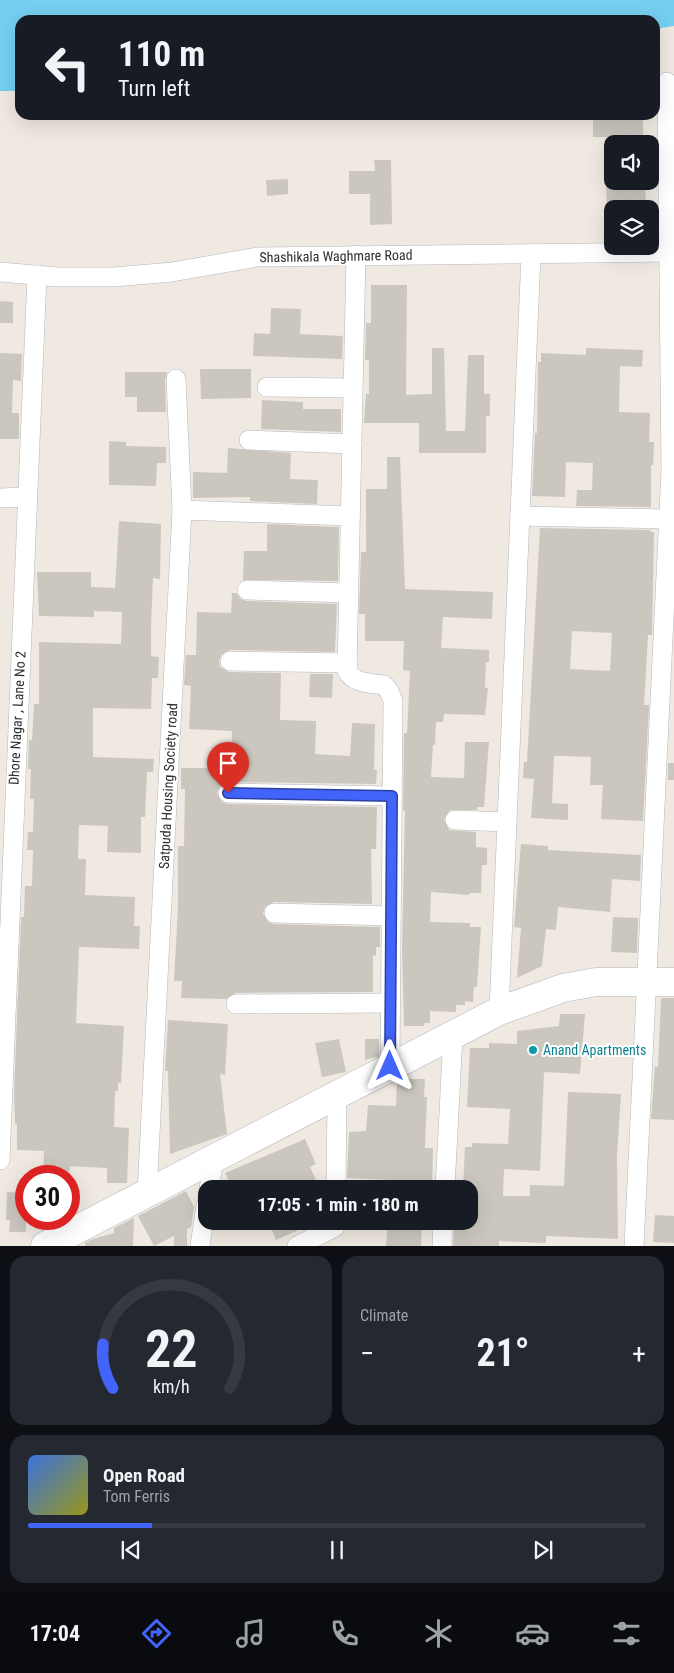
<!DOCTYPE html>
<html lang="en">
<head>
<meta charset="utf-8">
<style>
  :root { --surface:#171b24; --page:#242831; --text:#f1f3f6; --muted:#9ea1a6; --line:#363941; --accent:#4264fb }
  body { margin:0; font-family:"Roboto Condensed",sans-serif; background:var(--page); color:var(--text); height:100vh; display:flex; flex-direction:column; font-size:19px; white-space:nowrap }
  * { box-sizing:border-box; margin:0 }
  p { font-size:16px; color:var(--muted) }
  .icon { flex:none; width:28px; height:28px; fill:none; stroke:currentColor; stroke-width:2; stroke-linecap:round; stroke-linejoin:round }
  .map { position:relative; height:1246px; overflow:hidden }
  .sheet { display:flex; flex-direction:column; gap:10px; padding:10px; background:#0d0f14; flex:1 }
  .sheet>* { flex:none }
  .guide { position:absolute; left:15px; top:15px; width:645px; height:105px; border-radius:15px; box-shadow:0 5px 20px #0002; background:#171b24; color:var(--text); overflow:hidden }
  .buttons { position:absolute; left:604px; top:135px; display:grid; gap:10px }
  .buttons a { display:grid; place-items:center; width:55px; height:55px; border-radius:10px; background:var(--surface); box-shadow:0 5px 20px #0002; font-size:25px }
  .speed { position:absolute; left:15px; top:1165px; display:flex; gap:10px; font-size:25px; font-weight:700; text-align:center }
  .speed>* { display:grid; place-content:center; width:65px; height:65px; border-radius:50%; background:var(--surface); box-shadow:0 5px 20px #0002; line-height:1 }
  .speed .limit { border:8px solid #d22; background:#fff; color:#111 }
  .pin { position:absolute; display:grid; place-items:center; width:42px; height:42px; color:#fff; margin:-51px -21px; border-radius:50% 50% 50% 0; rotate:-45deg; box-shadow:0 0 5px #0007 }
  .pin .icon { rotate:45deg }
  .me { position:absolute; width:55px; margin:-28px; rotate:0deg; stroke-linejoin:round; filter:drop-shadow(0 0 4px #0008) }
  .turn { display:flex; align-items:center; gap:18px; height:105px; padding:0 20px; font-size:22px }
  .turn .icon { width:65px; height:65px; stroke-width:2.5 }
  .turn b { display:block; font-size:35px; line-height:42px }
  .big { font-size:38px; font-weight:700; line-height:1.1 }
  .sheet .widget { flex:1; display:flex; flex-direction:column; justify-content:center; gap:8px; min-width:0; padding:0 18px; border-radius:15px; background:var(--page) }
  .sheet .dial { align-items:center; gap:0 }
  .dial svg { height:130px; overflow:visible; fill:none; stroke:var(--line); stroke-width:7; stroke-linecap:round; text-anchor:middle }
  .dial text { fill:var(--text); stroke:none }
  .song { display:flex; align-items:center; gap:15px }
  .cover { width:60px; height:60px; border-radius:8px; background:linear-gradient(135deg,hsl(220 70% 55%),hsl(60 70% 35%)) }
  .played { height:5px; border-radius:2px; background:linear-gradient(90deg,var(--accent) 20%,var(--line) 20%) }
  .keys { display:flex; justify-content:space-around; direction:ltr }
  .heat { display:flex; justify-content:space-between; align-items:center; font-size:28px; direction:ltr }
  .sheet .tiles { flex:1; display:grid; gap:10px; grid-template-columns:1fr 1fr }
  .widget:last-child { grid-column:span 2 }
  .trip { position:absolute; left:198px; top:1180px; width:280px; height:50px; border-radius:15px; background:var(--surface); box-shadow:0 5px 20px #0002; font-weight:700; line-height:50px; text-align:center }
  .tab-bar { display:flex; height:80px; justify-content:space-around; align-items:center; background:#090b0e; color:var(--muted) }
  .tab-bar .icon { width:35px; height:35px }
  .tab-bar .current { color:var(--accent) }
  .tab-bar b { font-size:22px; color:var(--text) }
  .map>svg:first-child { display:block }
  .water { fill:#75cff0 }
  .building { fill:#cbc7bf; fill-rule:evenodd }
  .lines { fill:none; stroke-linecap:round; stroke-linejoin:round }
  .street-casing { stroke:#b4b7c1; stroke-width:20 }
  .secondary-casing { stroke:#b4b7c1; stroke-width:29 }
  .street { stroke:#fff; stroke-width:19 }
  .secondary { stroke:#fff; stroke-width:28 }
  .route-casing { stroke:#2b41a3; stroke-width:12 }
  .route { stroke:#4264fb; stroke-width:9 }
  .culture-dot { fill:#0f9aa8; stroke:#fff; stroke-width:2 }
  .labels { text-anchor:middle; stroke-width:4; stroke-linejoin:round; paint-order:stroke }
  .street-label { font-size:14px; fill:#2e2e2e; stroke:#fff }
  .culture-label { font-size:14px; fill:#0d838f; stroke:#fff; text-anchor:start }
</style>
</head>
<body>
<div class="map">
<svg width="674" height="1246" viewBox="0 0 674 1246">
  <rect width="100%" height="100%" fill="#efe9e1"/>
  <path class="water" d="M0,0H674V26L655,29V20H20V91H0Z"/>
  <g class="building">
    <rect x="593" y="115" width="50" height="22"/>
    <path d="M374,160H391L392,224L370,225V194H349V171H375Z"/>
    <path d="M288,179V194L267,196L266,180Z"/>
    <path d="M606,181H645L646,209H607Z"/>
    <path d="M371,285H407L406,395L432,394V348H444L446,431H465L468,355H484V394H490V416H486V453H419V423H364L366,394H369V360H365L366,323H371Z"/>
    <path d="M0,301L13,302V323H0Z"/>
    <path d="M271,308L301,309L300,334L343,336L342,359L253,356L254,333L270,334Z"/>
    <path d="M586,348L643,350L642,367L620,366L619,412L650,413L649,442H654L653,465H651V507L576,506L577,490H592L593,463L566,462L565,497L532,496L535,433H537L538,362H541V353L586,355Z"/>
    <path d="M0,353L22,354L21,381L13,380L12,413H19V439H0Z"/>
    <path d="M200,369H251V398L201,399Z"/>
    <path d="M125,372H167L165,380L166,412H137V397H125Z"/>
    <path d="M262,400L303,402V409H341V432L261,429Z"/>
    <path d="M109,441L126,442V446L166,447V463H157L156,486L109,485Z"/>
    <path d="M228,448L291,453L290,479L318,480L317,504L250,501V497L193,498V472L227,473Z"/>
    <path d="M387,457H400L405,589L493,592L492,619L443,617L441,648L489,650V662H486L485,688H488L485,715L444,714L443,722H436L435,745H433L431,777L464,778L465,742H489L484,807H477V810H450L444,819L449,830L476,832V847L487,848V865H482L481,893H470L469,895L431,892L430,922L470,923V927H481L477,987H474L473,1002L465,1001V1005H456V1012L430,1011V1023H424V1026H404L402,948L405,811H403L404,736V733H407L410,671L403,670L404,641H365V614H359L361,552H366V489H387Z"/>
    <path d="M119,521L161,524L160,579L153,578L151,626V656L159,657L158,678H152L151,709L93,708V757L154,759L153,772H147L145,817H141V853L107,852L108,826L79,825L78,859H86L85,895L135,897L134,926H140L139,949L79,947L76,1023L124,1026L121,1083H118V1091H115L114,1127L129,1128L127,1183H107V1168L70,1166L69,1176H43L44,1151L17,1150V1124H15L14,1093L21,917H24L25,886H32L33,850H27L28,832H33L34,799H30L31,769H28L29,740H32L34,704H39V642L121,644L122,612L94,611V617L39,616L37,572H91V587L115,588Z"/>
    <path d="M267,524L339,527L338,581L243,580L244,551H267Z"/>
    <path d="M540,528L651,530L650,532H654L652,635H648L644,705H649L643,821L601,819L603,785H590L591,757L563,756H554L552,803L568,804V820L531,818L534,779L523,778L524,762H527ZM572,631L612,633L610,671L570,669Z"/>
    <path d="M232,593H236L241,599L247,601L337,604L335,652L230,650L221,655L219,661L220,667L229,672L281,673L280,720L316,721L315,754L350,756L352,723L375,724L374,770H377L376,784L228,782L219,787L217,793L222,802L228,804L377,807L376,849H371L372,904L274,902L265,907L263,913L268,922L274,924L380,927V947H376V956L373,955V992L236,993L226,999L181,998L182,981H174L178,907V846H184L185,789H181V768H231L232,731L189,729L191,686L184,685L186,655H196L197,612L231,613Z"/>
    <path d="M310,674H333L332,698L309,697Z"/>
    <rect x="668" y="763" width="6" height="17"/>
    <path d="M521,844L548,846V850L641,855L640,881L612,879L610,912L558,907L556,930L546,929L542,966L517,978L521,928L514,927Z"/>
    <path d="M613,917L638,918L637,953L611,952Z"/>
    <path d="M661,998H674V1120L651,1119L655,1066L658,1067Z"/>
    <path d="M560,1014H585L580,1074L544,1072L540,1171L504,1169L503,1196H530V1185L564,1186L568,1092L621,1094L617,1157L618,1239L546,1236V1243L499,1241V1246H453L454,1229H469V1189H463L465,1147H472V1143L508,1144L510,1109L467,1107L470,1048H489V1043L517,1044V1031L559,1026Z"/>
    <path d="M168,1020L228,1024L225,1075L220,1074L227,1134L170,1154L168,1071H165Z"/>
    <path d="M339,1039L346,1072L322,1077L315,1043Z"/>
    <path d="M365,1039H379V1056L365,1060Z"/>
    <path d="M402,1079H425L424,1097H427L425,1148H433L432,1189H388V1180L347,1178L349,1132L366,1131L368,1105L396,1106L397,1081Z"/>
    <path d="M305,1139L316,1164L310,1167L320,1189H232L225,1173Z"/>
    <path d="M186,1191L194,1207L191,1227L187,1229V1246H174V1236L154,1246L138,1216Z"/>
    <path d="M7,1192L26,1193V1232H9L10,1220H6Z"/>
    <path d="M655,1215L674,1216V1243L653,1242Z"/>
    <path d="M134,1218L133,1246H85V1243L90,1240L114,1233V1228Z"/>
    <path d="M268,1221H319L276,1240Z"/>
    <path d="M388,1221H422L421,1246H386Z"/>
  </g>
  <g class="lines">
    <defs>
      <g id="street">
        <path d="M356,255L347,671C354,684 371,683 384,685L389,691L393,701L390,1066"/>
        <path d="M0,272L58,277H114L172,272L258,257L674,252"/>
        <path d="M267,387L353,388"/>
        <path d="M249,440L352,444"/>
        <path d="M0,498L27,497"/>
        <path d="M182,510L350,516"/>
        <path d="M520,516L669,519"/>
        <path d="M247,590L349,593"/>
        <path d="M230,661L348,663"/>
        <path d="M228,793L392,796"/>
        <path d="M455,820L507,822"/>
        <path d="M274,913L391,916"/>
        <path d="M236,1004L390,1003"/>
        <path d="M499,1011L531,254"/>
        <path d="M0,1160L37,275"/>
        <path d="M209,1189L214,1158"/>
        <path d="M336,1189L337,1094"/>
        <path d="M445,1189L453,1035"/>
        <path d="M147,1193L182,510L176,379"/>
        <path d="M200,1246L206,1205"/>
        <path d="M297,1246L335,1227"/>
        <path d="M442,1246L443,1221"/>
        <path d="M634,1246L671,471L667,82"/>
      </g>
      <path id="secondary" d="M45,1246L499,1011L563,988L596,982H674"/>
    </defs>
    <use href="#street" class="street-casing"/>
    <use href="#secondary" class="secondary-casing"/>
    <use href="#street" class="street"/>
    <use href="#secondary" class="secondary"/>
  </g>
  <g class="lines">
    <defs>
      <path id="route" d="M228,793L392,796L390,1066"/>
    </defs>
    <use href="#route" class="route-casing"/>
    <use href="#route" class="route"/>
  </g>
  <circle class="culture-dot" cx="533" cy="1050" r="5"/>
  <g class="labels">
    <g class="street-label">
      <text transform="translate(336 256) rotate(-1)" y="5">Shashikala Waghmare Road</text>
      <text transform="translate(17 718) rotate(-87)" y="5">Dhore Nagar , Lane No 2</text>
      <text transform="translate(168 786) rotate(-87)" y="5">Satpuda Housing Society road</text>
    </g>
    <g class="culture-label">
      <text x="543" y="1055">Anand Apartments</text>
    </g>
  </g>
</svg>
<div class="buttons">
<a><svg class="icon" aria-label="sound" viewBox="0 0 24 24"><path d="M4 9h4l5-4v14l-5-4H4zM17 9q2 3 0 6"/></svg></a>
<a><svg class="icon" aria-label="layers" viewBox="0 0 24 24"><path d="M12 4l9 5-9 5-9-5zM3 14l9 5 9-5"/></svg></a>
</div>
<div class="speed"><div class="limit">30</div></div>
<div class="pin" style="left:228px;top:793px;background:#d93025"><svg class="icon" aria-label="arrive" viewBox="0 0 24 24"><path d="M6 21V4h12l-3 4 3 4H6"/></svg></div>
<svg class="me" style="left:390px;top:1066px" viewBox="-20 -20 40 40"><path d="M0-17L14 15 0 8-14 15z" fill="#4264fb" stroke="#fff" stroke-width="4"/></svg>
<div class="trip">17:05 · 1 min · 180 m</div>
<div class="guide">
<div class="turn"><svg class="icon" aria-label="left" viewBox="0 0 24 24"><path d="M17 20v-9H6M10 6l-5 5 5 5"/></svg><div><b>110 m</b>Turn left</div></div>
</div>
</div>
<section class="sheet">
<div class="tiles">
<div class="widget dial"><svg viewBox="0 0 100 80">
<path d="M14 69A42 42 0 1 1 86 69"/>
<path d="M14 69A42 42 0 0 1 8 42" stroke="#4264fb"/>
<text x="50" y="56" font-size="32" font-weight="700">22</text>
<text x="50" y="72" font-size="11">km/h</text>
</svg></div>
<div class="widget"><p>Climate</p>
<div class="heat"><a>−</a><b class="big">21°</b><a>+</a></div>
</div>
<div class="widget">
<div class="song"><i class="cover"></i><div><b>Open Road</b><p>Tom Ferris</p></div></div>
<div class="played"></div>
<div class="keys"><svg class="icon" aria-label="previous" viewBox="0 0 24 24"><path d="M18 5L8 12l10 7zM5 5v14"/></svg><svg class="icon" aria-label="pause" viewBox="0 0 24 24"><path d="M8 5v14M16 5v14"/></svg><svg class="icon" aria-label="next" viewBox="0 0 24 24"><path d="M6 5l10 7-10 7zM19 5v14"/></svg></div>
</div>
</div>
</section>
<nav class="tab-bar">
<b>17:04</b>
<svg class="icon current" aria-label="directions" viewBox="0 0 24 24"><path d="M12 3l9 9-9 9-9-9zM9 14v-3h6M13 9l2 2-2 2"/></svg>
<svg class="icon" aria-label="music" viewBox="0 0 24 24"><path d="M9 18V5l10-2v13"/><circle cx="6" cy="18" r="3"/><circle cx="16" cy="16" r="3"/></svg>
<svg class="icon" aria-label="phone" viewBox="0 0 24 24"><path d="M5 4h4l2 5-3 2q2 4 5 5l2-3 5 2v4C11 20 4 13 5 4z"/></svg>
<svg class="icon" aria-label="climate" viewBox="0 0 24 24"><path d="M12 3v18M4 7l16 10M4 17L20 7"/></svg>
<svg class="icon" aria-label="car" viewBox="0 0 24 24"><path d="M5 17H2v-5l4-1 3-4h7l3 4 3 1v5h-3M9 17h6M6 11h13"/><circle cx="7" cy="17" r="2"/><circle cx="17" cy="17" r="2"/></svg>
<svg class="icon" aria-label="filters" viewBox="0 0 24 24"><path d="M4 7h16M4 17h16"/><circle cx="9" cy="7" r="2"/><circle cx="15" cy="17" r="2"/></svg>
</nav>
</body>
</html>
